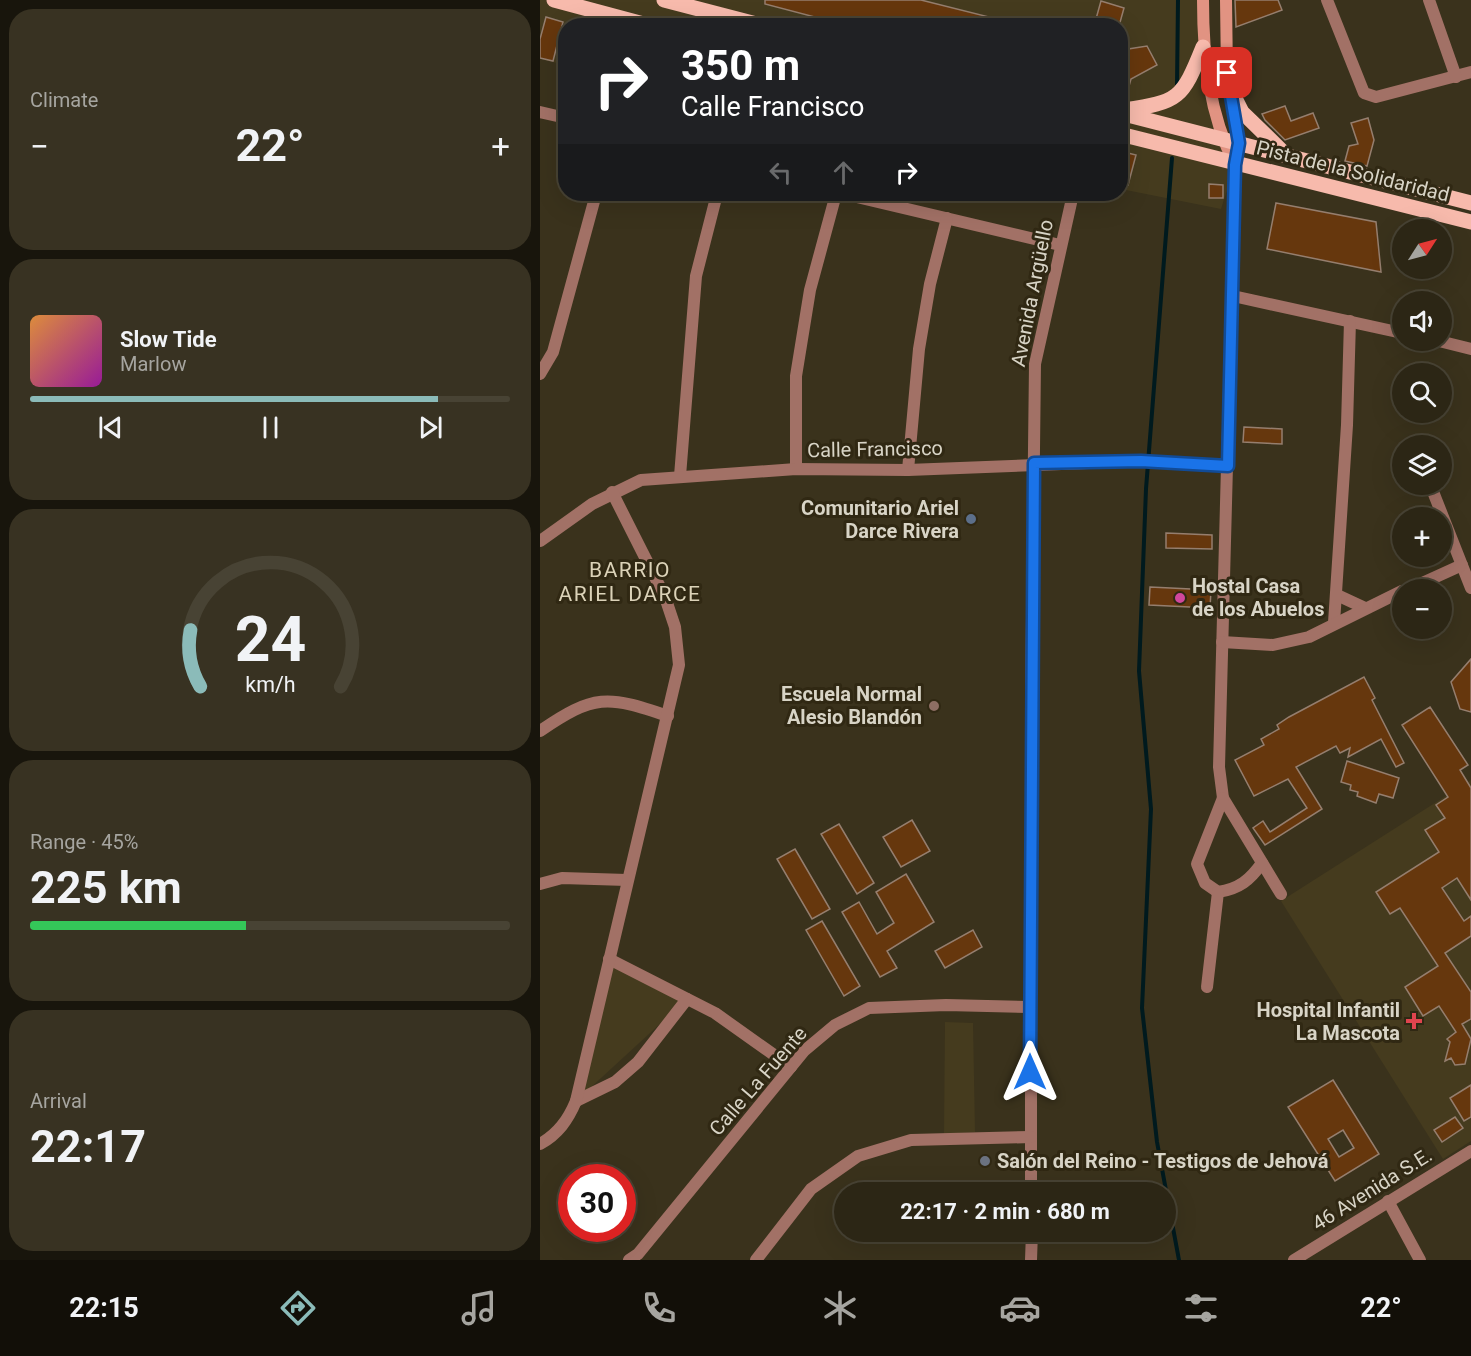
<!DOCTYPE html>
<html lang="en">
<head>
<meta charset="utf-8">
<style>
  :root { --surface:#2c2615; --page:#383222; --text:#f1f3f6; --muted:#a6a5a0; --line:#484334; --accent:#8bbbb9 }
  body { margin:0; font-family:Roboto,sans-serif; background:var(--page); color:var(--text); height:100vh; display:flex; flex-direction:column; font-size:22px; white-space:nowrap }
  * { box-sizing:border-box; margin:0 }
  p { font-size:20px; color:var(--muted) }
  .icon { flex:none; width:33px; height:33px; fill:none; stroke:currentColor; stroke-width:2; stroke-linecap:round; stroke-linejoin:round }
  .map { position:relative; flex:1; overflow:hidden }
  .sheet { display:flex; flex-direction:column; gap:9px; padding:9px; background:#18150c; width:540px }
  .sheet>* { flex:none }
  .hud { position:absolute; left:18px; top:18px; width:570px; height:183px; border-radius:24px; box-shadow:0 6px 24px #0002,0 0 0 2px var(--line); background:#202124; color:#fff; overflow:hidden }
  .needle { width:39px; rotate:54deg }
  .controls { position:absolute; left:852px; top:219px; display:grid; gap:12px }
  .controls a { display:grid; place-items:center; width:60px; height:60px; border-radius:50%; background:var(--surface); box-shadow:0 6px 24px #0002,0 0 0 2px var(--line); font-size:30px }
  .speed { position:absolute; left:18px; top:1164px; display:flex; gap:12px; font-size:30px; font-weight:700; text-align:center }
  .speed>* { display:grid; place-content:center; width:78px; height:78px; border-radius:50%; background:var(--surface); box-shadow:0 6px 24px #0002,0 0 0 2px var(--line); line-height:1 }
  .speed .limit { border:9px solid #d22; background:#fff; color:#111 }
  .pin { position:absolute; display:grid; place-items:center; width:51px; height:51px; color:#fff; margin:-26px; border-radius:12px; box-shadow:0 3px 9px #0006 }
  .me { position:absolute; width:66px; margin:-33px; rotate:0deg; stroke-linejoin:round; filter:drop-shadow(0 0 4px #0008) }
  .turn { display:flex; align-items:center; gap:21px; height:126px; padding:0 24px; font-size:27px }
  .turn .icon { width:78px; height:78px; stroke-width:2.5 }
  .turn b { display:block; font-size:42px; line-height:51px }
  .lanes { display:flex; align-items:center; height:57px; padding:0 24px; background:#0003; justify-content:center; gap:30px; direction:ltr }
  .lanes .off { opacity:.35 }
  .big { font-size:45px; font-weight:700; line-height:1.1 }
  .sheet .card { flex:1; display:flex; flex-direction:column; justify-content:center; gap:9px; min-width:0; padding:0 21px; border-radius:24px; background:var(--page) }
  .sheet .dial { align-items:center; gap:0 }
  .dial svg { height:156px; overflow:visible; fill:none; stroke:var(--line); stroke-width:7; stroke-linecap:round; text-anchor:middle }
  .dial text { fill:var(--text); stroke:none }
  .song { display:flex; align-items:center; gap:18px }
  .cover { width:72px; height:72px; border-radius:9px; background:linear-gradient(135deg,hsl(30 70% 55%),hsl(300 70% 35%)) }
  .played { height:6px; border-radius:3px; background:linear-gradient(90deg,var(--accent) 85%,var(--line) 85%) }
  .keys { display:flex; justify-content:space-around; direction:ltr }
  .heat { display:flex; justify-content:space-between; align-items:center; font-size:33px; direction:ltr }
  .charge { height:9px; border-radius:4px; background:linear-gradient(90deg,#34c759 45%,var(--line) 0) }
  .trip { position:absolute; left:294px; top:1182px; width:342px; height:60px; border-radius:30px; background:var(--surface); box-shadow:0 6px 24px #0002,0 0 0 2px var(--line); font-weight:700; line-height:60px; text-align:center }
  .tabs { display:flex; height:96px; justify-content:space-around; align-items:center; background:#120f08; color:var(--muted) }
  .tabs .icon { width:42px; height:42px }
  .tabs .selected { color:var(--accent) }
  .tabs b { font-size:27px; color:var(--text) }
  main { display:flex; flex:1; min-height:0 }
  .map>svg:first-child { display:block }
  .built { fill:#453b1e }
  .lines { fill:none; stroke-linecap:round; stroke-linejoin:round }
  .stream { stroke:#001a1e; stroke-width:4 }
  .building { fill:#66370d; stroke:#957e6e; stroke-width:1.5; fill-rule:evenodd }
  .street { stroke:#a27166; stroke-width:12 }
  .secondary { stroke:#e19382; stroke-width:12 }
  .primary { stroke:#f7baac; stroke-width:15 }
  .route-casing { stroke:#114b97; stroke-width:15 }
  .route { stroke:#1a73e8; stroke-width:10 }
  .service-dot { fill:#5c6f8a; stroke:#302813; stroke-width:2 }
  .hotel-dot { fill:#d1479c; stroke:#302813; stroke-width:2 }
  .education-dot { fill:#8d6e63; stroke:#302813; stroke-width:2 }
  .health-dot { fill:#e0444e; stroke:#302813; stroke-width:2 }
  .worship-dot { fill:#6b7280; stroke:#302813; stroke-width:2 }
  .labels { text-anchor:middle; stroke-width:6; stroke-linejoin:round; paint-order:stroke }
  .street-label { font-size:20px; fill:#d8d4c6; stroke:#302813 }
  .poi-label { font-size:20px; font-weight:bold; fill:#d8d4c6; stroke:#302813; text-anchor:end }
  .neighbourhood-label { font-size:21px; letter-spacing:1.5px; fill:#dbd2b8; stroke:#302813 }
</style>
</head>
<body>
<main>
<section class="sheet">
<div class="card"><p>Climate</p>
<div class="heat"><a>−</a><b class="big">22°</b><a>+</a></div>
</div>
<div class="card">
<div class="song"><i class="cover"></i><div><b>Slow Tide</b><p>Marlow</p></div></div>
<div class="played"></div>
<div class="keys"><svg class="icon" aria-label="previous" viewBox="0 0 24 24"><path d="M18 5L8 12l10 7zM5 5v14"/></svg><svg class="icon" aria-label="pause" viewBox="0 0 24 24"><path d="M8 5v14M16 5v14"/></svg><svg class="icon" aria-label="next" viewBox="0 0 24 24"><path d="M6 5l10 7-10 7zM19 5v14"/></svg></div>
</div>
<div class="card dial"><svg viewBox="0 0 100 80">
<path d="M14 69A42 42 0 1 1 86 69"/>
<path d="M14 69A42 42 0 0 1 9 40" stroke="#8bbbb9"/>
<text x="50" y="56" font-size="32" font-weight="700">24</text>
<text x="50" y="72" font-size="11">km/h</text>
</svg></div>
<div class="card"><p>Range · 45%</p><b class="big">225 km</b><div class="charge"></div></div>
<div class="card"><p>Arrival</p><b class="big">22:17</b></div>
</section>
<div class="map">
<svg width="931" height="1260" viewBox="0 0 931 1260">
  <rect width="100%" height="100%" fill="#3a321c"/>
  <g class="built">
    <path d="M0,0H664L663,48L695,165L681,209L581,189L580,26H26L25,65L0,59Z"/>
    <path d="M931,780V1141L903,1159L741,901Z"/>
    <path d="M69,959L147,999L36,1101Z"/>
    <path d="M405,1022L433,1023L435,1132L404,1134Z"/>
  </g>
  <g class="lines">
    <g class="stream">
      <path d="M637,85L638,0"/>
      <path d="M632,158L606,489L599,671L611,809L602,1008L617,1142L639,1260"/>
    </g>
  </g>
  <g class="building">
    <path d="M225,0H381L469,22V26H309L225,4Z"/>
    <path d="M695,0H738L742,10L696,27Z"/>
    <path d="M561,1L584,8L579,26H554Z"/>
    <path d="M6,17L23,22L13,61L0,58V39Z"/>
    <path d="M607,46L617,65L591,79L585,100L580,101L582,50Z"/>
    <path d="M745,106L751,121L773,113L779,128L745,140L725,120L722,114Z"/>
    <path d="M828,118L834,140L827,166L805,161L809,146L818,144L811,123Z"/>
    <path d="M580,151L596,155L588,185L580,183Z"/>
    <path d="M669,184L683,185V198H669Z"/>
    <path d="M736,203L836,222L841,272L727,249Z"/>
    <path d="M704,427L742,429V444L703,442Z"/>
    <path d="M626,533L672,535V549L626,548Z"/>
    <path d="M610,587L671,590L670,608L609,605Z"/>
    <path d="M931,659V712L920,709L911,682Z"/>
    <path d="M824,677L835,698L832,700L864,763L856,767L841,739L808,757L810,748L800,753L796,746L756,767L782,809L725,845L713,828L723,821L730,832L767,808L748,779L714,796L695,760L724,745L721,739L739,729L737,725L749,717Z"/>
    <path d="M890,707L928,765L920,770L931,788V900L917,878L902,888L924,921L931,916V936L905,953L931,992V1019L922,1024L931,1039L925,1064L915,1065L911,1058L905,1061L910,1042L907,1039L916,1032L899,1006L883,1016L865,987L898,966L860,908L850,914L836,892L899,852L885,830L905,818L896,805L908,797L862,725Z"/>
    <path d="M807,761L859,778L853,798L839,794L836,803L817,796L818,792L810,790L811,785L801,782Z"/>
    <path d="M372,820L390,851L361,867L343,837Z"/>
    <path d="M299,824L334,883L317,894L281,834Z"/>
    <path d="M255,849L290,909L272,919L237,859Z"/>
    <path d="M366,874L394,922L347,951L357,968L340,977L302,912L319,902L337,934L354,923L336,892Z"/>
    <path d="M282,921L320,986L304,996L266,930Z"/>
    <path d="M433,930L442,947L405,968L395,951Z"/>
    <path d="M793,1080L839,1154L795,1181L748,1107ZM803,1130L814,1148L799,1157L788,1139Z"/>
    <path d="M931,1085V1117L924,1121L910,1098Z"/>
    <path d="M915,1117L923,1128L902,1142L894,1130Z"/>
  </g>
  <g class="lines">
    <g class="street">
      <path d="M787,0L824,93L836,97L931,72"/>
      <path d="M889,0L916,77"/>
      <path d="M0,112L26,118"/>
      <path d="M695,165L679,767L683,798L741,894"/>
      <path d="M304,194L520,245"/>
      <path d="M693,296L862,333"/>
      <path d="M895,340L931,349"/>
      <path d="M0,374L13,352L56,194"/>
      <path d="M256,469V376L270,290L296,194"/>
      <path d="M368,470L379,349L390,284L407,218"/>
      <path d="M140,476L156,276L177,194"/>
      <path d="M890,484L931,588"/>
      <path d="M0,541L52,504L101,480L256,469L368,470L601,461L688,466"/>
      <path d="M867,590L922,565"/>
      <path d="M797,595L825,608"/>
      <path d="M794,623L807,425L810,321"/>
      <path d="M682,642L733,645L769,637L862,591"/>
      <path d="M0,731C54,694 67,695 128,716"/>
      <path d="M683,798L657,864L665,883L678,892C699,889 710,880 722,863"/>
      <path d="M0,884L22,878L87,880"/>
      <path d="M69,959L175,1013L251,1067"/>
      <path d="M667,987L678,892"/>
      <path d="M36,1101L75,1082L98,1062L147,999"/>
      <path d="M0,1144C18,1134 28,1120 36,1101L139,665L135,627L125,597L72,492"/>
      <path d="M491,1192V703L495,364L533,194"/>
      <path d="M848,1201L880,1260"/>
      <path d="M89,1260L98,1254L264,1051L295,1025L329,1008L406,1005L490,1007"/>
      <path d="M216,1260L271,1189L318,1156L371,1140L491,1137"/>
      <path d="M491,1260L492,1232"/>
      <path d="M754,1260L931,1151"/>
    </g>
    <g class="secondary">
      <path d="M663,0C663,57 669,114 695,165"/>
      <path d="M686,0L687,73L699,143L698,151"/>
    </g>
    <g class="primary">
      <path d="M14,0L111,26"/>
      <path d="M124,0L224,26"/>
      <path d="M689,86L702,112L743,152"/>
      <path d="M584,110C639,102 642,99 663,47"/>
      <path d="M580,113L931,203"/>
      <path d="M580,134L931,222"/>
    </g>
  </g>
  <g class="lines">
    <defs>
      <path id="route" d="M490,1072L494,463L601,461L688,466L695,165L699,143L687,73"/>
    </defs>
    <use href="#route" class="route-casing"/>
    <use href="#route" class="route"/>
  </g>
  <circle class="service-dot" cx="431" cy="519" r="6"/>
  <circle class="hotel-dot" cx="640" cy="598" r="6"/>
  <circle class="education-dot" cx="394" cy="706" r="6"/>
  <path class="health-dot" d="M871 1012h6v6h6v6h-6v6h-6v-6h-6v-6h6z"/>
  <circle class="worship-dot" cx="445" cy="1161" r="6"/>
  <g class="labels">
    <g class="street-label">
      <text transform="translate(813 171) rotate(14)" y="7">Pista de la Solidaridad</text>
      <text transform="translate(492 293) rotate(-79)" y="7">Avenida Argüello</text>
      <text transform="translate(335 449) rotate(-1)" y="7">Calle Francisco</text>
      <text transform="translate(218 1081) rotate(-49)" y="7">Calle La Fuente</text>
      <text transform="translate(832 1189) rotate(-32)" y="7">46 Avenida S.E.</text>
    </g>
    <g class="poi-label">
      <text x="419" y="515">Comunitario Ariel<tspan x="419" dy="23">Darce Rivera</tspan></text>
      <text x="652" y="593" text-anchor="start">Hostal Casa<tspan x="652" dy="23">de los Abuelos</tspan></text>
      <text x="382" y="701">Escuela Normal<tspan x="382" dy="23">Alesio Blandón</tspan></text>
      <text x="860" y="1017">Hospital Infantil<tspan x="860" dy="23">La Mascota</tspan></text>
      <text x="457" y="1168" text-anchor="start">Salón del Reino - Testigos de Jehová</text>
    </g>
    <g class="neighbourhood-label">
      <text x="90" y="577">BARRIO<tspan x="90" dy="24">ARIEL DARCE</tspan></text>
    </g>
  </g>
</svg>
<div class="controls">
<a><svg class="needle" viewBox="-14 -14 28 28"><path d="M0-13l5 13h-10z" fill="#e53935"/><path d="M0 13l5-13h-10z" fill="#a6a5a0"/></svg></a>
<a><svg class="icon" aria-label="sound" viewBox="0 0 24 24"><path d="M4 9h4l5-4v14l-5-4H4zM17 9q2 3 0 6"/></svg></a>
<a><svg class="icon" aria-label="search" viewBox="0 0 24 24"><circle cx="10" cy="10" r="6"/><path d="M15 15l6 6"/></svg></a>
<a><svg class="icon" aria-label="layers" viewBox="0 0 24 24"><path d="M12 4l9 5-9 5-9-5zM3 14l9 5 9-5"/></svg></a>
<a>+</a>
<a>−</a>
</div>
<div class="speed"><div class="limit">30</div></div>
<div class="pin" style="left:687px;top:73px;background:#d93025"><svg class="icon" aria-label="arrive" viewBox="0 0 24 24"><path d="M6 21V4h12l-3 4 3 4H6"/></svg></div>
<svg class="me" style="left:490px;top:1072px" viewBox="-20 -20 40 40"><path d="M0-17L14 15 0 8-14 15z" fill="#1a73e8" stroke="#fff" stroke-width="4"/></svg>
<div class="trip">22:17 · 2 min · 680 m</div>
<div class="hud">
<div class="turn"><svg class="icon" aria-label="right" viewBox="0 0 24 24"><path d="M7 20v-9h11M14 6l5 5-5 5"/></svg><div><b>350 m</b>Calle Francisco</div></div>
<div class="lanes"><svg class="icon off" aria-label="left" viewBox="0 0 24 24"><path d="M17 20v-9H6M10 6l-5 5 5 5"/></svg><svg class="icon off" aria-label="ahead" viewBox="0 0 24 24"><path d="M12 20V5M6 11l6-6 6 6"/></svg><svg class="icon" aria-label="right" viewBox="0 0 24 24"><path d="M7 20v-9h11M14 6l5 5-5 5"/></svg></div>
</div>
</div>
</main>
<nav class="tabs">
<b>22:15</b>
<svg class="icon selected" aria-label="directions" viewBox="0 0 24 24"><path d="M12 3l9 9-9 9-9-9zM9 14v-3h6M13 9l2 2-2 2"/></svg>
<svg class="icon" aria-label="music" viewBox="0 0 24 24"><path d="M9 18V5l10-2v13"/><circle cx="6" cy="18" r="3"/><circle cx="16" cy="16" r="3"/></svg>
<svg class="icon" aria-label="phone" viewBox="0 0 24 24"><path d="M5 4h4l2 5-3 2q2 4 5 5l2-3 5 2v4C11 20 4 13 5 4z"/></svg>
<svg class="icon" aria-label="climate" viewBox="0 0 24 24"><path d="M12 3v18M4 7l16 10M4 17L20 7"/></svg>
<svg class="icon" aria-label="car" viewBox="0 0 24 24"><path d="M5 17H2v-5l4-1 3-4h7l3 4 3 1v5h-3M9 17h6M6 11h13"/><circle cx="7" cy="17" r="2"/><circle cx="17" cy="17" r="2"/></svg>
<svg class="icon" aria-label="filters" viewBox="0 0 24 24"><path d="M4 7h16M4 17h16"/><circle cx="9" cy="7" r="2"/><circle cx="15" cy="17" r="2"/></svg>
<b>22°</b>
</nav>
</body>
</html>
